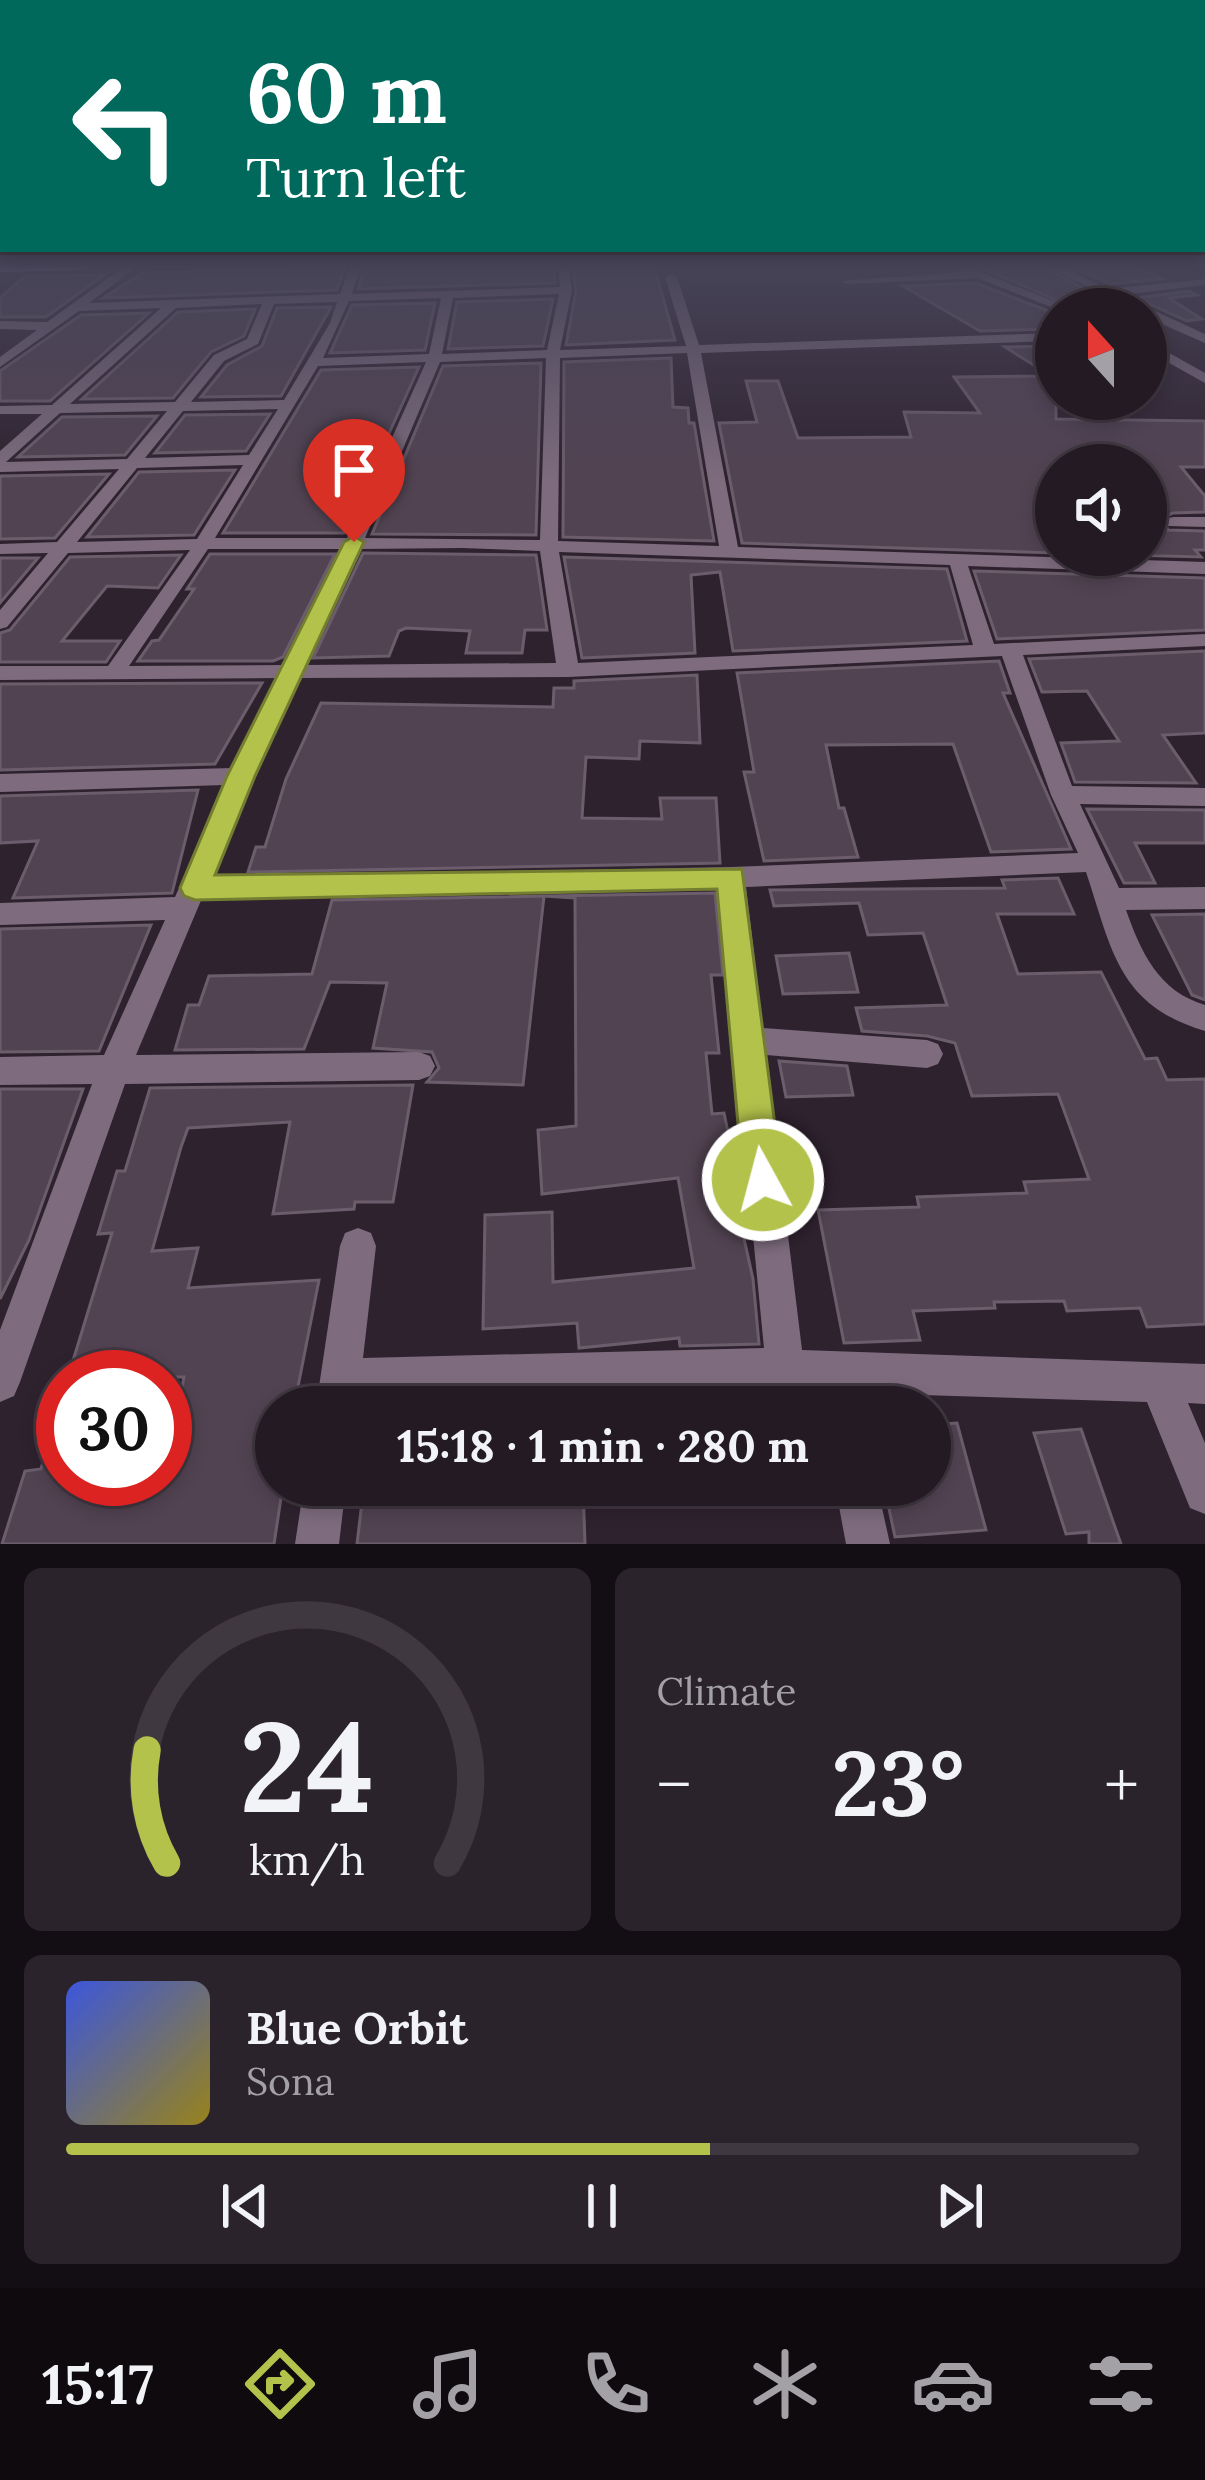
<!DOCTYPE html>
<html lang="en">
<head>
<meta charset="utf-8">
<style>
  :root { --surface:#231a23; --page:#2b232b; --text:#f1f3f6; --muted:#a3a1a6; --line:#403841; --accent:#b3c24b }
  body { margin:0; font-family:Lora,serif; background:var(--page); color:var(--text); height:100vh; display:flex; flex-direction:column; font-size:45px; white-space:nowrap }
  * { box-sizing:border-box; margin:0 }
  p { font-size:39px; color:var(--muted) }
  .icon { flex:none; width:66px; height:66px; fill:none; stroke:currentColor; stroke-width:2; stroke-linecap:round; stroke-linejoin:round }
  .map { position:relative; height:1544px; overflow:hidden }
  .sheet { display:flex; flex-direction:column; gap:24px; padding:24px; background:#130e13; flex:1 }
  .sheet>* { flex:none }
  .guide { position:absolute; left:0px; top:0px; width:1206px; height:252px; box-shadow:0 6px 18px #0003,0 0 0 3px var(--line); background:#00695c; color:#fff; overflow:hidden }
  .needle { width:78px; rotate:339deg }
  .buttons { position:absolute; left:1035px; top:288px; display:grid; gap:24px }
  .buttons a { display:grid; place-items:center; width:132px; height:132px; border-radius:50%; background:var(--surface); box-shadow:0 6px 18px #0003,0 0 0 3px var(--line); font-size:60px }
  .speed { position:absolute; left:36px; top:1350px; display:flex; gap:24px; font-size:60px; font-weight:700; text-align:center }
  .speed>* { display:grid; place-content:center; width:156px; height:156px; border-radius:50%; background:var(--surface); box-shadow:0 6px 18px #0003,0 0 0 3px var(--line); line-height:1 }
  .speed .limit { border:18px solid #d22; background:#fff; color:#111 }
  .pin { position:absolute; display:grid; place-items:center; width:102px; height:102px; color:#fff; margin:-123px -51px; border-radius:50% 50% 50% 0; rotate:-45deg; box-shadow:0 0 12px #0007 }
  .pin .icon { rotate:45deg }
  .me { position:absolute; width:132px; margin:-66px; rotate:353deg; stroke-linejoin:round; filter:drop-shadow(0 0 9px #0008) }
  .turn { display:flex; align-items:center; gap:42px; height:252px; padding:0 48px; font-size:54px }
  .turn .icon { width:156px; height:156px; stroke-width:2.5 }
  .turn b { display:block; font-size:84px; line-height:102px }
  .big { font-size:90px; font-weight:700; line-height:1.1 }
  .sheet .tile { flex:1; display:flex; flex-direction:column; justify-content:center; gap:18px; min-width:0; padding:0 42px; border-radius:18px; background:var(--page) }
  .sheet .dial { align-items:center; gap:0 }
  .dial svg { height:312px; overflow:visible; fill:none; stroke:var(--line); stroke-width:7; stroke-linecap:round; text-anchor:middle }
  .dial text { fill:var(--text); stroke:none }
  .song { display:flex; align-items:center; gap:36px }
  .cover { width:144px; height:144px; border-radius:18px; background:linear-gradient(135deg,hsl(230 70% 55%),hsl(50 70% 35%)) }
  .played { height:12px; border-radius:6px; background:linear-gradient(90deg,var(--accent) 60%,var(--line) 60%) }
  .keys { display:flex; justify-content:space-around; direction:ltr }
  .heat { display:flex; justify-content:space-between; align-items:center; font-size:66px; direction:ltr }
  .sheet .tiles { flex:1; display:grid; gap:24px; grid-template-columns:1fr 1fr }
  .tile:last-child { grid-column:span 2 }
  .trip { position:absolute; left:255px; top:1386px; width:696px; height:120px; border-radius:60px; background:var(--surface); box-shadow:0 6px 18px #0003,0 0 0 3px var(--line); font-weight:700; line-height:120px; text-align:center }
  .menu { display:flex; height:192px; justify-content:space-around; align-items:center; background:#0e0a0e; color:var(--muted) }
  .menu .icon { width:84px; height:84px }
  .menu .current { color:var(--accent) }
  .menu b { font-size:54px; color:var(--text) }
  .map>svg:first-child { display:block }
  .building { fill:#524352; stroke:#6c5d6c; stroke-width:3 }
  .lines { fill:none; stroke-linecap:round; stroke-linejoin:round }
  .minor { fill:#7e6c7e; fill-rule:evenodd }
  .primary { fill:#d7b1d8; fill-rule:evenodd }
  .route { fill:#b3c24b; stroke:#747e31; stroke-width:3 }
</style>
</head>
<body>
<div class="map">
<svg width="1205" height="1544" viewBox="0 0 1205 1544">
  <rect width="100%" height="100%" fill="#2f222f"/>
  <g class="building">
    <path d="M405,266H554L555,283L358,289L365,267Z"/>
    <path d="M573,266H654L675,340L566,345L576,291Z"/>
    <path d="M977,266H1043L1120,309H1077Z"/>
    <path d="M1070,266H1134L1162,279L1109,284Z"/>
    <path d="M345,267L337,290L103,298L142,273Z"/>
    <path d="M83,275H104L46,317H0V298L25,276Z"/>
    <path d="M976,283L1056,314V329L980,331L903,286Z"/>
    <path d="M1189,291L1197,295L1169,298L1202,319L1187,321L1136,298Z"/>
    <path d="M553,299L543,346L448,349L457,302Z"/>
    <path d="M435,303L425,350L330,353L352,305Z"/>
    <path d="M331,307L281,396L201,397L227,365L262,346L277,308Z"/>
    <path d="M255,309L244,336L211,352L173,398L82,399L178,312Z"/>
    <path d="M149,313L50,401H0V371L81,315Z"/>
    <path d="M1056,346V419L1205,421V467H1181L1205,496V512L1173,513L1163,518L1168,530L1205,531V550H1195L1201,557L1127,555H1146V465H1056V553L742,543L719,423L757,422L746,381H778L798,438L911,437L904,412L980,413L954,377L1051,376L1005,347Z"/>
    <path d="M671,358L673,407L688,408L689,423H694L714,541L563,537L564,362Z"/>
    <path d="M541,363L536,535L372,534L443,366Z"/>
    <path d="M419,367L344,533H223L321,370Z"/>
    <path d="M270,414L246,451L155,453L185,415Z"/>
    <path d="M157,416L125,455L18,457L62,417Z"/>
    <path d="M235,470L194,535L87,537L139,472Z"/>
    <path d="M109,474L55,538L0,539V476Z"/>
    <path d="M363,553L536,555L547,630H525L522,653H466L470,631L406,628L399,631L389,656L313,658Z"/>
    <path d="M210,554H335L283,657L273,661H138L152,641L159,640L194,589H187Z"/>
    <path d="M181,555L158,588L107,586L62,641H120L106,662H0V633L10,630L70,557Z"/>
    <path d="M564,557L947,569L967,641L733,651L720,572L691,575L695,653L582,658Z"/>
    <path d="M0,558H38L0,603Z"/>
    <path d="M974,571L1205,578V630L997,639Z"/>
    <path d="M1205,651V733L1163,735L1196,783L1075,782L1061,743L1119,741L1087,691L1042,692L1029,659Z"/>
    <path d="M999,661L1010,693H1003L1071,849L991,852L953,744L826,745L839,808H844L858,857L764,861L744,772H754L737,673Z"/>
    <path d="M697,675L700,743L640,741L639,759L586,757L582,818L662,819L660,798H716L720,863L248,872L256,847H265L286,779L321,703L553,707L554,688H574V681Z"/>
    <path d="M262,683L215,764L0,770V684Z"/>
    <path d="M198,790L172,893L13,898L38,841L0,843V796Z"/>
    <path d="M1087,809L1205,810V843H1135L1155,883H1124Z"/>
    <path d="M1058,878L1074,914H997L1018,974L1101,972L1145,1059L1157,1058L1167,1080L1205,1079V1324L1147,1327L1140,1308L1067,1311L1064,1301L994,1302L995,1308L913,1311L920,1340L844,1343L818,1210L919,1207L917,1197L1027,1193L1024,1182L1089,1179L1058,1094L972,1096L955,1043L927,1036L862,1031L856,1008L947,1005L923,933L868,935L859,903L774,906L770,890L1005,888L1002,880Z"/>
    <path d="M715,893L723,975H711L719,1053H706L712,1114L724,1113L736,1170L729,1171L753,1279L759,1344L680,1346L679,1338L579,1348L577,1323L483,1329L485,1215L552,1212L553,1282L694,1268L678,1178L542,1194L538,1130L576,1126L575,898L544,896L523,1085L427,1082L439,1068L432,1052L373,1048L387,983L330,982L304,1049L175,1050L188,1005H199L209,976L312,974L332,900Z"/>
    <path d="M1205,914V1000L1192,995L1152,915Z"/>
    <path d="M151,925L99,1051L0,1052V929Z"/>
    <path d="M849,953L858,992L783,994L776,956Z"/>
    <path d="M779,1061L847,1066L853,1095L786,1097Z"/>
    <path d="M413,1085L393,1202H355L354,1209L273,1214L290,1122L188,1128L181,1147L152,1251L198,1248L188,1288L319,1280L294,1407H276V1485H283L274,1544H2L25,1471L41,1469L56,1418L63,1419V1479H165L184,1377H68L112,1233L98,1234L117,1171H125L150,1088Z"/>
    <path d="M0,1089H83L29,1240L0,1299Z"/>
    <path d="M957,1423L986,1530L895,1537L884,1485H930V1425Z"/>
    <path d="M1081,1429L1116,1530L1121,1544H1089V1532L1066,1534L1034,1433Z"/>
    <path d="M364,1485H583L585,1544H357Z"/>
  </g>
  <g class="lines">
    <g class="minor">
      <path d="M125,266H138L89,303L340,294L350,266H361L352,294L560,287L558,266H569L572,290L560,350L686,346L665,277L671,274L677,277L699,345L1056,333V341L701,353L738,547L1205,562V574L968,566L994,644L1205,634V646L1023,655L1072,786L1205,788V806L1080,804L1119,888L1205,887V909L1126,910C1141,952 1158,991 1205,1005V1031C1118,1005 1112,950 1086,872L746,887L763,1028L927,1040L938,1044L943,1054L938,1064L927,1068L766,1055L802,1350L1205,1364V1404L1188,1403L1205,1443V1514L1190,1508L1147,1402L858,1393L861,1407H821L818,1391L785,1387L358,1397L356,1407H316L340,1246L345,1233L358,1228L371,1233L376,1246L363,1358L764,1348L719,888L202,898L136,1055L419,1052L430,1056L435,1066L430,1076L419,1080L125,1084L20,1382L14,1396L0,1402V1330L92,1084L0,1085V1057L104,1055L165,920L0,925V903L175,897L225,785L0,792V774L233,768L277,678L0,680V666H108L190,550L68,553L7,627L0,629V610L48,553L0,554V544L57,542L119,469L0,472V451L42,414H0V406L52,405L161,308L79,311L0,367V357L37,330L0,329V321L47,322ZM559,294L547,350L442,354L453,298ZM441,298L429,354L323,358L349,301ZM337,302L330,323L284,400L191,402L224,361L258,344L274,304ZM262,304L247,339L214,355L175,402L70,404L176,308ZM687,353L719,546L558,541L560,358ZM546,358L540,540L365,538L440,362ZM426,362L347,538H215L318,366ZM278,409L249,455L145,458L183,411ZM167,411L127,459L6,462L60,413ZM243,465L197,539L77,542L137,468ZM462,548L540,551L556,663L305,665L360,549ZM208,549H342L284,665L129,666ZM559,552L950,565L973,645L578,663ZM1002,656L1051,795L1078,853L731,867L210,877L299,678L568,677Z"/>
      <path d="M966,266L1073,309H1056L977,278L847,284L841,281L962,272L960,269Z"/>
      <path d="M1047,266H1060L1108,289L1205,279V285L1120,295L1205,334V343L1146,317V309H1130Z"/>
      <path d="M1146,340L1205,373V383L1146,350Z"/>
      <path d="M1174,517H1205V527L1168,526V518Z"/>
      <path d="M304,1485H346L339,1544H295Z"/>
      <path d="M835,1485H877L890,1544H846Z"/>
    </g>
    <path class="primary" d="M0,266H91L84,270L0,272Z"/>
  </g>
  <linearGradient id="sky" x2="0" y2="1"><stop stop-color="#1a131a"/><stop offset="0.55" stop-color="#474458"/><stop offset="1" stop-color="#474458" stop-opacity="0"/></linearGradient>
  <rect width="1205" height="482" fill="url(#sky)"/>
  <path class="route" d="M354,536L364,542L255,776L215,875L742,869L782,1180L777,1194L763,1199L749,1194L743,1180L717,889L195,900L184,896L180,888L227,776L344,542Z"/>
</svg>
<div class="buttons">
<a><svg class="needle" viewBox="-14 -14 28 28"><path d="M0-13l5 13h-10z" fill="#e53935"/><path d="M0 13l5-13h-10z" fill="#a3a1a6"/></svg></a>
<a><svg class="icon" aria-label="sound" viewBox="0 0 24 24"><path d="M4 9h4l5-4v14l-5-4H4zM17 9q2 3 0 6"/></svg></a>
</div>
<div class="speed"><div class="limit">30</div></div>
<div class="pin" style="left:354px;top:542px;background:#d93025"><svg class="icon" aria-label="arrive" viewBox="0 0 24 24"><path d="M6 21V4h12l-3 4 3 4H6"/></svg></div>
<svg class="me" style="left:763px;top:1180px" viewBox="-20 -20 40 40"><circle r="17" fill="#b3c24b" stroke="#fff" stroke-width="3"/><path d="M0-11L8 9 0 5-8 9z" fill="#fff"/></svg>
<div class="trip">15:18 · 1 min · 280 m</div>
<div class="guide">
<div class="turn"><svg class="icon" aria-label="left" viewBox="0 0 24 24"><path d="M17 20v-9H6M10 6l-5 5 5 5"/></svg><div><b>60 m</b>Turn left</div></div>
</div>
</div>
<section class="sheet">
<div class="tiles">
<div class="tile dial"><svg viewBox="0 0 100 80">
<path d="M14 69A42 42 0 1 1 86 69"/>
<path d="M14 69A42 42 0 0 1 9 40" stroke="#b3c24b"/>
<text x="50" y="56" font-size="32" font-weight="700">24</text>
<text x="50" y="72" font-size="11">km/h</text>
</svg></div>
<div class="tile"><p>Climate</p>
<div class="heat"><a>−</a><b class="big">23°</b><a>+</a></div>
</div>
<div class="tile">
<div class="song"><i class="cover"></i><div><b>Blue Orbit</b><p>Sona</p></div></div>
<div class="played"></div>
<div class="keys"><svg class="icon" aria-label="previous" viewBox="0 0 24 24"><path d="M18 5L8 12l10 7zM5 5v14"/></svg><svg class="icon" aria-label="pause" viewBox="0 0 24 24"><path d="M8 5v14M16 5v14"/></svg><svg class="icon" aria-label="next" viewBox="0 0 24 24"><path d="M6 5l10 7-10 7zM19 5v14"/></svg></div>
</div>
</div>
</section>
<nav class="menu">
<b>15:17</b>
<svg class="icon current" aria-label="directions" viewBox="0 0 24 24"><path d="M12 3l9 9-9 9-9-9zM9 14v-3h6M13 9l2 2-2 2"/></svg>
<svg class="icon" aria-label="music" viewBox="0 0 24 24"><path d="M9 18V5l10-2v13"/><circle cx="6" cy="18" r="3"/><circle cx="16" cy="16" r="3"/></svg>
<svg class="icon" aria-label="phone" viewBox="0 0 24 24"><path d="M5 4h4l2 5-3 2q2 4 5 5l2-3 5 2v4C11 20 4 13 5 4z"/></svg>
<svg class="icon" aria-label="climate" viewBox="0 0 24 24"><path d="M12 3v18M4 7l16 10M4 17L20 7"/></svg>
<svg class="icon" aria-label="car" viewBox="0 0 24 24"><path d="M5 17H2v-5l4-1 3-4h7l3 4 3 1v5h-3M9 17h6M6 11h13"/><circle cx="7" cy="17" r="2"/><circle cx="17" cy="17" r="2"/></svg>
<svg class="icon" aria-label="filters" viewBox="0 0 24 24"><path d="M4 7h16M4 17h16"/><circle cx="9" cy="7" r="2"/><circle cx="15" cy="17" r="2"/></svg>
</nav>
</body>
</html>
